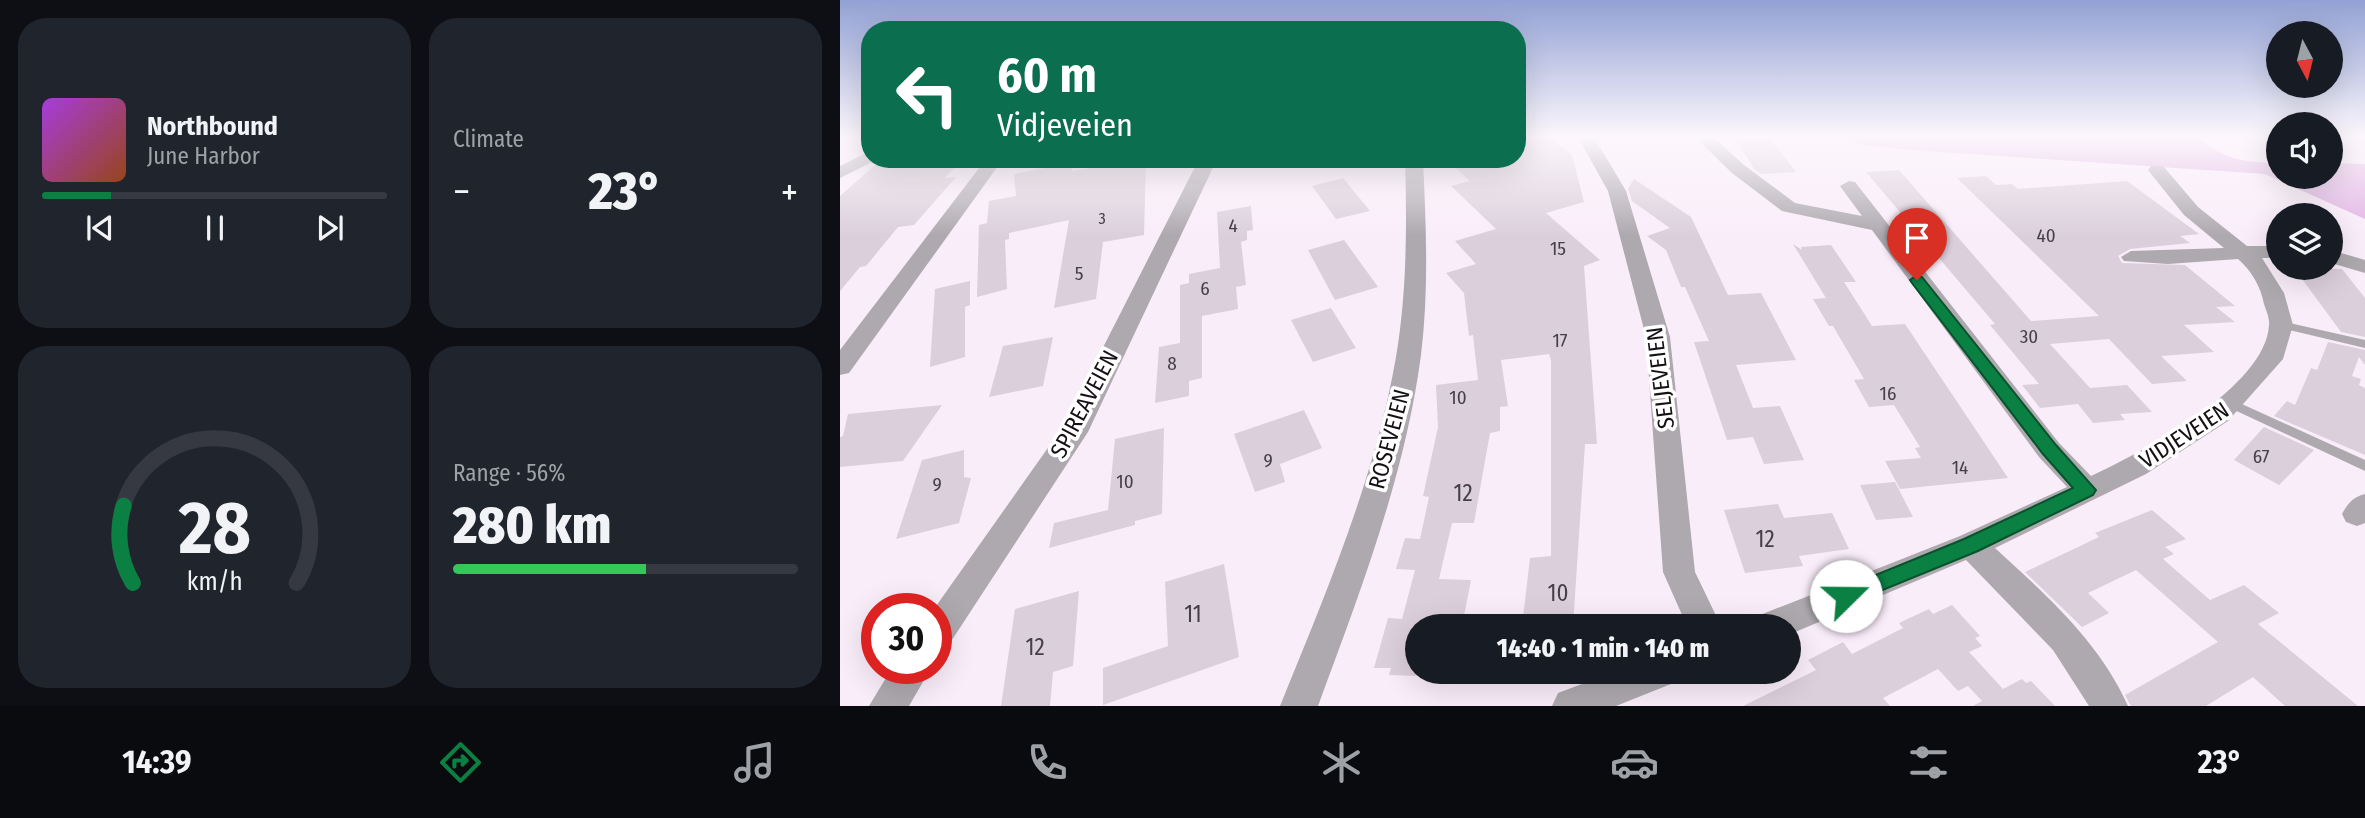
<!DOCTYPE html>
<html lang="en">
<head>
<meta charset="utf-8">
<style>
  :root { --surface:#171b24; --page:#20242c; --text:#f1f3f6; --muted:#9ea1a6; --line:#363941; --accent:#0b8043 }
  body { margin:0; font-family:"Fira Sans Condensed",sans-serif; background:var(--page); color:var(--text); height:100vh; display:flex; flex-direction:column; font-size:26px; white-space:nowrap }
  * { box-sizing:border-box; margin:0 }
  p { font-size:23px; color:var(--muted) }
  .icon { flex:none; width:38px; height:38px; fill:none; stroke:currentColor; stroke-width:2; stroke-linecap:round; stroke-linejoin:round }
  .map { position:relative; flex:1; overflow:hidden }
  .drawer { display:flex; flex-direction:column; gap:18px; padding:18px; background:#0d0f14; width:840px }
  .drawer>* { flex:none }
  .banner { position:absolute; left:21px; top:21px; width:665px; height:147px; border-radius:28px; box-shadow:0 7px 28px #0002; background:#0b6e4f; color:#fff; overflow:hidden }
  .needle { width:46px; rotate:173deg }
  .controls { position:absolute; left:1426px; top:21px; display:grid; gap:14px }
  .controls a { display:grid; place-items:center; width:77px; height:77px; border-radius:50%; background:var(--surface); box-shadow:0 7px 28px #0002; font-size:35px }
  .speed { position:absolute; left:21px; top:593px; display:flex; gap:14px; font-size:35px; font-weight:700; text-align:center }
  .speed>* { display:grid; place-content:center; width:91px; height:91px; border-radius:50%; background:var(--surface); box-shadow:0 7px 28px #0002; line-height:1 }
  .speed .limit { border:10px solid #d22; background:#fff; color:#111 }
  .pin { position:absolute; display:grid; place-items:center; width:60px; height:60px; color:#fff; margin:-72px -30px; border-radius:50% 50% 50% 0; rotate:-45deg; box-shadow:0 0 7px #0007 }
  .pin .icon { rotate:45deg }
  .me { position:absolute; width:77px; margin:-38px; rotate:68deg; stroke-linejoin:round; filter:drop-shadow(0 0 5px #0008) }
  .turn { display:flex; align-items:center; gap:24px; height:147px; padding:0 21px; font-size:32px }
  .turn .icon { width:91px; height:91px; stroke-width:2.5 }
  .turn b { display:block; font-size:49px; line-height:60px }
  .big { font-size:52px; font-weight:800; line-height:1.1 }
  .drawer .widget { flex:1; display:flex; flex-direction:column; justify-content:center; gap:10px; min-width:0; padding:0 24px; border-radius:28px; background:var(--page) }
  .drawer .dial { align-items:center; gap:0 }
  .dial svg { height:182px; overflow:visible; fill:none; stroke:var(--line); stroke-width:7; stroke-linecap:round; text-anchor:middle }
  .dial text { fill:var(--text); stroke:none }
  .song { display:flex; align-items:center; gap:21px }
  .cover { width:84px; height:84px; border-radius:10px; background:linear-gradient(135deg,hsl(280 70% 55%),hsl(20 70% 35%)) }
  .played { height:7px; border-radius:4px; background:linear-gradient(90deg,var(--accent) 20%,var(--line) 20%) }
  .keys { display:flex; justify-content:space-around; direction:ltr }
  .heat { display:flex; justify-content:space-between; align-items:center; font-size:38px; direction:ltr }
  .charge { height:10px; border-radius:5px; background:linear-gradient(90deg,#34c759 56%,var(--line) 0) }
  .drawer .tiles { flex:1; display:grid; gap:18px; grid-template-columns:repeat(2,1fr) }
  .trip { position:absolute; left:565px; top:614px; width:396px; height:70px; border-radius:35px; background:var(--surface); box-shadow:0 7px 28px #0002; font-weight:800; line-height:70px; text-align:center }
  .tabs { display:flex; height:112px; justify-content:space-around; align-items:center; background:#090b0e; color:var(--muted) }
  .tabs .icon { width:49px; height:49px }
  .tabs .current { color:var(--accent) }
  .tabs b { font-size:32px; color:var(--text) }
  main { display:flex; flex:1; min-height:0 }
  .map>svg:first-child { display:block }
  .green { fill:#e0b1e3 }
  .building { fill:#dbcfdb }
  .lines { fill:none; stroke-linecap:round; stroke-linejoin:round }
  .service { fill:#ada9ae; fill-rule:evenodd }
  .minor { fill:#ada9ae; fill-rule:evenodd }
  .route { fill:#0b8043; stroke:#07532c; stroke-width:2 }
  .labels { text-anchor:middle; stroke-width:7; stroke-linejoin:round; paint-order:stroke }
  .far-number-label { font-size:16px; fill:#464046 }
  .number-label { font-size:19px; fill:#464046 }
  .street-label { font-size:23px; fill:#141014; stroke:#fff }
  .near-number-label { font-size:23px; fill:#464046 }
</style>
</head>
<body>
<main>
<section class="drawer">
<div class="tiles">
<div class="widget">
<div class="song"><i class="cover"></i><div><b>Northbound</b><p>June Harbor</p></div></div>
<div class="played"></div>
<div class="keys"><svg class="icon" aria-label="previous" viewBox="0 0 24 24"><path d="M18 5L8 12l10 7zM5 5v14"/></svg><svg class="icon" aria-label="pause" viewBox="0 0 24 24"><path d="M8 5v14M16 5v14"/></svg><svg class="icon" aria-label="next" viewBox="0 0 24 24"><path d="M6 5l10 7-10 7zM19 5v14"/></svg></div>
</div>
<div class="widget"><p>Climate</p>
<div class="heat"><a>−</a><b class="big">23°</b><a>+</a></div>
</div>
<div class="widget dial"><svg viewBox="0 0 100 80">
<path d="M14 69A42 42 0 1 1 86 69"/>
<path d="M14 69A42 42 0 0 1 10 35" stroke="#0b8043"/>
<text x="50" y="56" font-size="32" font-weight="700">28</text>
<text x="50" y="72" font-size="11">km/h</text>
</svg></div>
<div class="widget"><p>Range · 56%</p><b class="big">280 km</b><div class="charge"></div></div>
</div>
</section>
<div class="map">
<svg width="1525" height="706" viewBox="0 0 1525 706">
  <rect width="100%" height="100%" fill="#f9edf9"/>
  <path class="green" d="M1003,137H1354C1389,159 1397,162 1438,163V177H1491V163L1525,164V219L1425,174L1072,150L1023,145Z"/>
  <g class="building">
    <path d="M677,137H708L732,155L744,202L706,213L760,260L744,266L757,444H745L733,626H682L690,558L711,556V360L709,354L661,360L668,406L660,407V431L650,433L634,523H612L599,579L631,580L622,626H578V676L549,675L551,668H534L548,618L562,619L575,570L556,569L565,538L580,539L589,497L583,496L598,427L596,385L638,380L633,335L629,336L624,293L606,273L636,264L615,241L656,229L611,186L630,181L606,159H677Z"/>
    <path d="M895,137H929L956,172L921,174L914,169Z"/>
    <path d="M42,159H122L105,178L116,177L74,225L58,227L26,266L20,267L0,291V196Z"/>
    <path d="M306,160L304,235L263,242L256,299L214,308L229,220L169,233V239L165,240L167,289L137,297L139,225L147,223L149,201L176,196L174,174L230,163L232,171Z"/>
    <path d="M1059,170L1191,321L1259,316L1117,178L1146,176L1156,185L1172,184L1178,189L1287,181L1359,234L1340,236L1350,243L1290,249L1278,256L1282,263L1345,265L1395,306L1376,307L1395,322L1344,325L1374,352L1321,356L1347,381L1312,384L1269,339L1210,344L1250,388L1287,385L1312,412L1280,414L1285,420L1253,423L1238,404L1200,408L1182,385L1199,384L1150,325L1155,324L1026,172Z"/>
    <path d="M503,178L530,211L496,219L472,186Z"/>
    <path d="M794,179L851,217L888,295L921,293L956,360L896,365L913,408L940,406L964,460L924,464L913,437L887,440L854,342L869,341L845,287H841L826,250L807,236L830,228L792,201L788,188Z"/>
    <path d="M411,206L413,230L407,231V240L401,242L406,285L396,287L398,309L362,316V378L349,381V396L315,403L319,347L340,343V285L349,283V274L380,268L377,212Z"/>
    <path d="M504,240L538,287L495,300L468,250Z"/>
    <path d="M953,244L962,250L961,247L991,245L1016,282H1004L1032,326L1065,324L1168,478L1060,489L1045,461L1081,458L1075,448L1080,447L1054,405L1029,407L1014,380L1024,379L993,326H989L973,299L986,298Z"/>
    <path d="M1454,268L1502,269L1525,298V337L1501,332Z"/>
    <path d="M130,281V305L125,307V357L90,367L95,289Z"/>
    <path d="M491,308L516,348L473,362L451,320Z"/>
    <path d="M213,337L203,386L149,397L163,346Z"/>
    <path d="M1488,342L1525,350V365L1519,357L1512,376L1521,379L1519,385L1525,388V455L1434,416L1447,401L1455,405L1471,368L1477,370Z"/>
    <path d="M102,405L63,461L0,467V437L3,436L8,414Z"/>
    <path d="M464,410L482,448L440,464L445,482L415,492L394,434Z"/>
    <path d="M1424,427L1474,450L1439,485L1394,460Z"/>
    <path d="M324,428L322,514L295,521V525L209,548L214,523L268,510L275,439Z"/>
    <path d="M124,450V477L131,478L119,523L56,539L82,460Z"/>
    <path d="M1055,482L1073,517L1036,520L1020,485Z"/>
    <path d="M938,504L944,518L992,513L1009,549L959,556L963,566L905,573L884,510Z"/>
    <path d="M1312,510L1346,539L1325,547L1334,554L1323,559L1370,600L1404,585L1439,613L1418,624L1518,706H1445L1413,677L1366,706H1291L1285,695L1378,642L1296,570L1248,593L1269,613L1242,627L1185,572L1259,537L1255,533Z"/>
    <path d="M384,564L399,657L263,705V668L328,646L325,582Z"/>
    <path d="M239,591L233,666L213,672L210,706H161L175,609Z"/>
    <path d="M1112,605L1140,636L1135,638L1142,646L1129,652L1163,689L1182,679L1186,683L1191,681L1215,706H1133L1142,701L1128,686L1118,691L1098,669L1043,698L1050,706H903L976,670L968,660L1003,642L1012,654L1063,628L1059,623L1089,609L1093,614Z"/>
  </g>
  <g class="lines">
    <g class="service">
      <path d="M1441,321L1525,340V348L1437,327L1435,325Z"/>
      <path d="M1393,400L1525,460V471L1388,407L1386,404L1388,401Z"/>
    </g>
    <g class="minor">
      <path d="M738,137H754L786,191L830,337L855,572L881,626H847L823,572L806,337L768,191Z"/>
      <path d="M855,137H873L904,165L955,203L1022,216L1000,186L1009,181L1015,182L1219,443L1251,476C1301,453 1426,387 1429,325C1430,319 1426,310 1424,304C1421,287 1411,270 1398,259L1328,264L1284,261L1281,257L1291,251L1384,248L1344,215L1308,170L1311,166H1323L1358,207L1407,246H1438V258H1422L1444,293L1453,325L1443,359L1388,421L1306,474L1155,548C1206,595 1259,641 1288,706H1249L1213,650L1126,560L948,635V626H915L920,615L1120,536L1227,487L1199,457L1032,230L942,211L892,173Z"/>
      <path d="M30,151V159L36,160L0,178V166Z"/>
      <path d="M146,159H163L9,373L0,375V350Z"/>
      <path d="M359,159H377L248,432L108,646L96,650L94,609L222,428Z"/>
      <path d="M565,159H583C586,224 589,290 581,355C565,476 520,592 478,706H440C486,593 535,478 556,357C567,292 567,225 565,159Z"/>
      <path d="M1491,250L1525,260V273L1491,263Z"/>
      <path d="M1525,494V523L1517,526L1506,522L1502,514C1508,503 1513,497 1525,494Z"/>
      <path d="M52,668H91L69,706H29Z"/>
      <path d="M774,672H836L831,684L776,706H712L718,693Z"/>
    </g>
  </g>
  <linearGradient id="sky" x2="0" y2="1"><stop stop-color="#92a1d4"/><stop offset="0.58" stop-color="#fcf7fc"/><stop offset="1" stop-color="#fcf7fc" stop-opacity="0"/></linearGradient>
  <rect width="1525" height="236" fill="url(#sky)"/>
  <path class="route" d="M1077,275L1082,277L1216,445L1256,490L1253,495L1138,551L1006,605L999,603L996,596L999,590L1124,539L1233,488L1203,454L1072,283L1070,280Z"/>
  <g class="labels">
    <g class="far-number-label">
      <text x="262" y="224">3</text>
    </g>
    <g class="number-label">
      <text x="393" y="232">4</text>
      <text x="1206" y="242">40</text>
      <text x="718" y="255">15</text>
      <text x="239" y="280">5</text>
      <text x="365" y="295">6</text>
      <text x="1189" y="343">30</text>
      <text x="720" y="347">17</text>
      <text x="332" y="370">8</text>
      <text x="1048" y="400">16</text>
      <text x="618" y="404">10</text>
      <text x="1421" y="463">67</text>
      <text x="428" y="467">9</text>
      <text x="1120" y="474">14</text>
      <text x="285" y="488">10</text>
      <text x="97" y="491">9</text>
    </g>
    <g class="street-label">
      <text transform="translate(820 378) rotate(-97)" y="8">SELJEVEIEN</text>
      <text transform="translate(244 404) rotate(-62)" y="8">SPIREAVEIEN</text>
      <text transform="translate(1344 435) rotate(-33)" y="8">VIDJEVEIEN</text>
      <text transform="translate(549 439) rotate(-75)" y="8">ROSEVEIEN</text>
    </g>
    <g class="near-number-label">
      <text x="623" y="501">12</text>
      <text x="925" y="547">12</text>
      <text x="718" y="601">10</text>
      <text x="353" y="622">11</text>
      <text x="195" y="655">12</text>
    </g>
  </g>
</svg>
<div class="controls">
<a><svg class="needle" viewBox="-14 -14 28 28"><path d="M0-13l5 13h-10z" fill="#e53935"/><path d="M0 13l5-13h-10z" fill="#9ea1a6"/></svg></a>
<a><svg class="icon" aria-label="sound" viewBox="0 0 24 24"><path d="M4 9h4l5-4v14l-5-4H4zM17 9q2 3 0 6"/></svg></a>
<a><svg class="icon" aria-label="layers" viewBox="0 0 24 24"><path d="M12 4l9 5-9 5-9-5zM3 14l9 5 9-5"/></svg></a>
</div>
<div class="speed"><div class="limit">30</div></div>
<div class="pin" style="left:1077px;top:280px;background:#d93025"><svg class="icon" aria-label="arrive" viewBox="0 0 24 24"><path d="M6 21V4h12l-3 4 3 4H6"/></svg></div>
<svg class="me" style="left:1006px;top:596px" viewBox="-20 -20 40 40"><circle r="19" fill="#fff"/><path d="M0-13L10 11 0 6-10 11z" fill="#0b8043"/></svg>
<div class="trip">14:40 · 1 min · 140 m</div>
<div class="banner">
<div class="turn"><svg class="icon" aria-label="left" viewBox="0 0 24 24"><path d="M17 20v-9H6M10 6l-5 5 5 5"/></svg><div><b>60 m</b>Vidjeveien</div></div>
</div>
</div>
</main>
<nav class="tabs">
<b>14:39</b>
<svg class="icon current" aria-label="directions" viewBox="0 0 24 24"><path d="M12 3l9 9-9 9-9-9zM9 14v-3h6M13 9l2 2-2 2"/></svg>
<svg class="icon" aria-label="music" viewBox="0 0 24 24"><path d="M9 18V5l10-2v13"/><circle cx="6" cy="18" r="3"/><circle cx="16" cy="16" r="3"/></svg>
<svg class="icon" aria-label="phone" viewBox="0 0 24 24"><path d="M5 4h4l2 5-3 2q2 4 5 5l2-3 5 2v4C11 20 4 13 5 4z"/></svg>
<svg class="icon" aria-label="climate" viewBox="0 0 24 24"><path d="M12 3v18M4 7l16 10M4 17L20 7"/></svg>
<svg class="icon" aria-label="car" viewBox="0 0 24 24"><path d="M5 17H2v-5l4-1 3-4h7l3 4 3 1v5h-3M9 17h6M6 11h13"/><circle cx="7" cy="17" r="2"/><circle cx="17" cy="17" r="2"/></svg>
<svg class="icon" aria-label="filters" viewBox="0 0 24 24"><path d="M4 7h16M4 17h16"/><circle cx="9" cy="7" r="2"/><circle cx="15" cy="17" r="2"/></svg>
<b>23°</b>
</nav>
</body>
</html>
